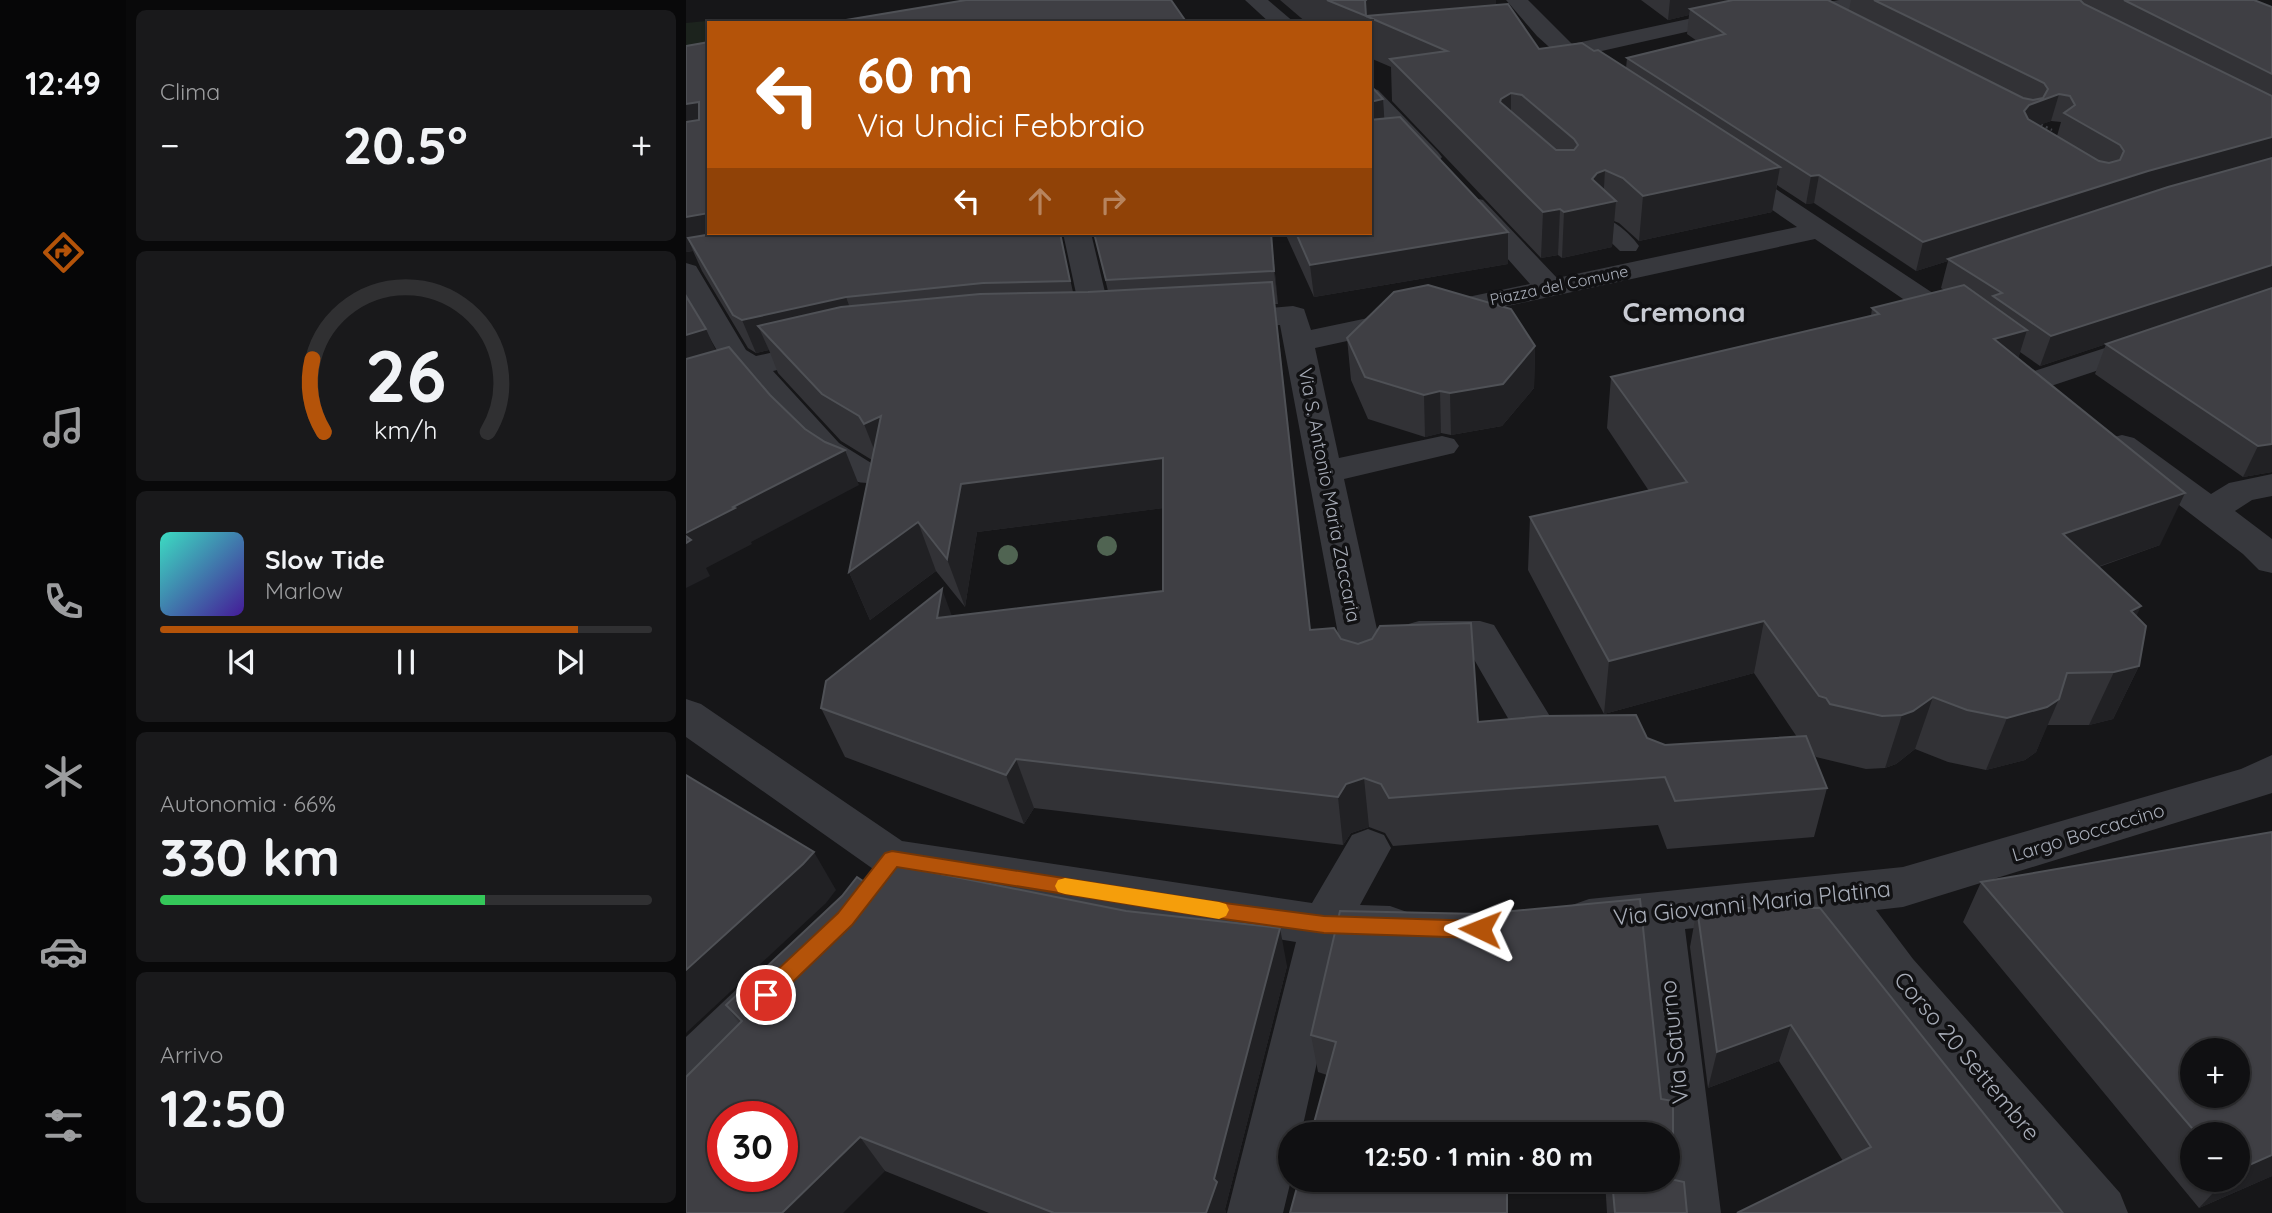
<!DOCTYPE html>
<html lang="it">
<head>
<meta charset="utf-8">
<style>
  :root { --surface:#101012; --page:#19191b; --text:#f1f3f6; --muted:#9c9d9f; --line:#303032; --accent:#b45309 }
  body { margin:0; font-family:Quicksand,sans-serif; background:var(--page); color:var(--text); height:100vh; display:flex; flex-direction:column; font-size:26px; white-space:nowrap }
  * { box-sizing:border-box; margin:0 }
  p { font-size:23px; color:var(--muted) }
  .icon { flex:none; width:38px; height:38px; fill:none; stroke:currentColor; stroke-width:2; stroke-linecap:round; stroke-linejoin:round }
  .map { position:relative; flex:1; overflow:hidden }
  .details { display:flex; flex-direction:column; gap:10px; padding:10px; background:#09090a; width:560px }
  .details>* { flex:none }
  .guide { position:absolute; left:21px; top:21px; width:665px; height:214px; border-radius:0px; box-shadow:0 2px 5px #0004,0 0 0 2px var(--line); background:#b45309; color:#fff; overflow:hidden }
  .tools { position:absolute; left:1494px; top:1038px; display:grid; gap:14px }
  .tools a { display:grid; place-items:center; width:70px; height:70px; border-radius:50%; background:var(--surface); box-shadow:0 2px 5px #0004,0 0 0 2px var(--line); font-size:35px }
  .speed { position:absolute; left:21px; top:1101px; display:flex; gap:14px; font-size:35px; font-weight:700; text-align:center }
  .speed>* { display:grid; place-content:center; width:91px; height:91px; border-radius:50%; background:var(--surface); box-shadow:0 2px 5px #0004,0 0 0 2px var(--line); line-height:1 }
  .speed .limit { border:10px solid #d22; background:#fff; color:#111 }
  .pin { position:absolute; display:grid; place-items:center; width:60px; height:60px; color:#fff; margin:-30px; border:4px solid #fff; border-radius:50%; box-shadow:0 2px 7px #0007 }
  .me { position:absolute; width:77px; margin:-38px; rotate:272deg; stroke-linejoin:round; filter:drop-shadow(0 0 5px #0008) }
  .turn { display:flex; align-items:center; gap:24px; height:147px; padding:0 35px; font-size:32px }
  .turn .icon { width:91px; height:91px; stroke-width:2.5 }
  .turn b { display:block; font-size:49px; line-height:60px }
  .lanes { display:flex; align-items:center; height:66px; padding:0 35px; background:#0003; justify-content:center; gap:35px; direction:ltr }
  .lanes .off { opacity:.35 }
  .big { font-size:52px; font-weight:700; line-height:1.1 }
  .details .widget { flex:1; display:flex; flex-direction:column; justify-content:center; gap:10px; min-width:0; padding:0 24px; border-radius:10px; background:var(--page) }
  .details .dial { align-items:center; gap:0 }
  .dial svg { height:182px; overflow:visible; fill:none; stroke:var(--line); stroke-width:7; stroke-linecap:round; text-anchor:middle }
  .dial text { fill:var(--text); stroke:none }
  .song { display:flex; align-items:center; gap:21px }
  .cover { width:84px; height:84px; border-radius:10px; background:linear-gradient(135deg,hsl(170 70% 55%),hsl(260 70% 35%)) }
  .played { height:7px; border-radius:4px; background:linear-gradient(90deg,var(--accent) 85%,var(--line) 85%) }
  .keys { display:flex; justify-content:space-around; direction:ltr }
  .heat { display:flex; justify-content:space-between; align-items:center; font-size:38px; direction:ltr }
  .charge { height:10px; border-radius:5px; background:linear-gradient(90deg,#34c759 66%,var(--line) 0) }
  .trip { position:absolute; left:592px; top:1122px; width:402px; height:70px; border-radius:35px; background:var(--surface); box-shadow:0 2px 5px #0004,0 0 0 2px var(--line); font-weight:700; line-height:70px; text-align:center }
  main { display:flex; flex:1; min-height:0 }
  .tab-bar { display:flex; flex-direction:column; width:126px; justify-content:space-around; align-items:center; background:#060607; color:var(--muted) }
  .tab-bar .icon { width:49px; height:49px }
  .tab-bar .selected { color:var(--accent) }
  .tab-bar b { font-size:32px; color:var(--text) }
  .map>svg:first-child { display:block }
  .green { fill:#1c231d }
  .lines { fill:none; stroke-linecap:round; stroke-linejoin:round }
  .path { stroke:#3d3f44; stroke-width:2.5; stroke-dasharray:2 3.5; stroke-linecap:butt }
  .lane { fill:#37383d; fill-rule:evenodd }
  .street { fill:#37383d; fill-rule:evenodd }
  .tree { fill:#506452 }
  .wall { fill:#323236; fill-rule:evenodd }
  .shaded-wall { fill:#212124 }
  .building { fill:#3f3f44; stroke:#4f5156; stroke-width:2; fill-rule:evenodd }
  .route { fill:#b45309; stroke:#753606; stroke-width:2 }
  .slow { fill:#f59e0b }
  .labels { text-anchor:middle; stroke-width:7; stroke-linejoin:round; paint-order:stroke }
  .far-street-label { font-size:16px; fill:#a8adb8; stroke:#111113 }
  .street-label { font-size:19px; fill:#a8adb8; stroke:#111113 }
  .near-street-label { font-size:23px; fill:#a8adb8; stroke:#111113 }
  .far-town-label { font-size:28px; font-weight:bold; fill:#c9ccd4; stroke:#111113 }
</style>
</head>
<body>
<main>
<nav class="tab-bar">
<b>12:49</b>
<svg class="icon selected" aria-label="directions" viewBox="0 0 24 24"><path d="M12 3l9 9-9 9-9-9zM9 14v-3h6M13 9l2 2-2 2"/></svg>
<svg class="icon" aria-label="music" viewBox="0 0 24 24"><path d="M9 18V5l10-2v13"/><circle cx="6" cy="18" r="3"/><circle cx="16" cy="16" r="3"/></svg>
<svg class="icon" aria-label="phone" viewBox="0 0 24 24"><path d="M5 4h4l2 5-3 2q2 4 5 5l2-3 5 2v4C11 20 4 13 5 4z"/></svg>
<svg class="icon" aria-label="climate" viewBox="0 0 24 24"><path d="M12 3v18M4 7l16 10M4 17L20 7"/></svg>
<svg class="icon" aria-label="car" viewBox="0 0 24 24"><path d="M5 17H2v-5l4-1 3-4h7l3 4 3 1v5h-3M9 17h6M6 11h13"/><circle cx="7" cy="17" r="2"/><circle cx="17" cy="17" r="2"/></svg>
<svg class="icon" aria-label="filters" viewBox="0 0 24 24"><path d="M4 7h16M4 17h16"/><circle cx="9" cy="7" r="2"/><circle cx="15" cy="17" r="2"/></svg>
</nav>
<section class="details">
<div class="widget"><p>Clima</p>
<div class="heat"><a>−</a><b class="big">20.5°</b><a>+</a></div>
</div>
<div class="widget dial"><svg viewBox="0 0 100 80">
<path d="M14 69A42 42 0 1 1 86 69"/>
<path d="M14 69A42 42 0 0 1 9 37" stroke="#b45309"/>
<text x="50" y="56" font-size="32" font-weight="700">26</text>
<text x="50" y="72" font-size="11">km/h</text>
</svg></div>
<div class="widget">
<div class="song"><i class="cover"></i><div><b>Slow Tide</b><p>Marlow</p></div></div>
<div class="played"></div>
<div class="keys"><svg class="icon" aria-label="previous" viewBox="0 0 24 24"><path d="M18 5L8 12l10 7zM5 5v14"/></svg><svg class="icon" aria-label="pause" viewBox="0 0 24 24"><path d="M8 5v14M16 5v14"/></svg><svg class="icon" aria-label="next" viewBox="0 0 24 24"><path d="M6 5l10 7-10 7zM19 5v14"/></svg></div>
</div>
<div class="widget"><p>Autonomia · 66%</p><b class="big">330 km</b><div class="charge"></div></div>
<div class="widget"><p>Arrivo</p><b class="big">12:50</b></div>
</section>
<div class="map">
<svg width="1586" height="1213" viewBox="0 0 1586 1213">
  <rect width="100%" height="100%" fill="#161618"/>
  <path class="green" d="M30,20H199L181,23H23V48L0,52V23Z"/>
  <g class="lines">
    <path class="path" d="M1350,122L1366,130"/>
    <path class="lane" d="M917,218C930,221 945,235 953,246L950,251H934L910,228L906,224L910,220Z"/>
    <g class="street">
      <path d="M559,0H582L609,23H584Z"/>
      <path d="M820,0H842L886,44L1053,8L1060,10L1064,14L1060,18L1053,20L898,55L925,80L921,85H905L851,36Z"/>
      <path d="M1153,0H1204L1201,4L1194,6L1129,16L1122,14L1118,10L1122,6Z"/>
      <path d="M684,88L692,90L752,152L756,157L752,162L743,165L734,162L684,109Z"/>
      <path d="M1046,163L1055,166L1286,319L1290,325L1286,331L1275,334L1264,331L1129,239L629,348L653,458L756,436L768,439L773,446L768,453L658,479L692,634L695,675L689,685L675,690L661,685L655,675L652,634L594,325L538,328L527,325L523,319L527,313L607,306L618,309L625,330L844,284L775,206L779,200L788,198L797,200L871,278L1111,227L1037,176L1033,171L1037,166Z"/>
      <path d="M377,233H405L427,326L423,332L412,335L401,332L397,326Z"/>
      <path d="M0,263L10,266L60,350L70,356L137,341L148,343L153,350L148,357L87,371L153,443L190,466L195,474L190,482C145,493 86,409 59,378L0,396V376L39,364L0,298Z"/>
      <path d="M1465,333L1476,335L1480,342L1476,349L1350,391L1339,388L1334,381L1339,374Z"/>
      <path d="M1436,435L1448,438L1525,494L1543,483L1586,474V496L1566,500L1549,511L1586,539V573L1573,570L1557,554L1424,452L1419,445L1424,438Z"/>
      <path d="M733,621H794L808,625L873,731L893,735L899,747L893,759L861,764L846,760L782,649H733L719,645L713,635L719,625Z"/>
      <path d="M0,699L15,704L216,841L626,903L666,835L682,829L698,835L705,848L674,905L704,906L721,912L728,927L721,942L704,948L657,946L615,1134H604L605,1180L597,1213H541L610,942L206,877L190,871L0,737Z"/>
      <path d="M1586,755V793L1583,794L1217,907L1190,910L1227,959L1434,1193L1442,1213H1378L1193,989L1139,915L999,929L1035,1213H979L976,1180H982V1134H971L951,934L903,939L886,933L879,919L886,905L903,899L1217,867L1555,769Z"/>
      <path d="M89,964L107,970L114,986L107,1002L18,1088L0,1095V1037L71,970Z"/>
    </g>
  </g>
  <g class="tree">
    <circle cx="421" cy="546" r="10"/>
    <circle cx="322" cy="555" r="10"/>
  </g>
  <g class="wall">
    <path d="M594,0H810V5L853,49L908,51L940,68L941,58L1011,41L1001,34L1003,15L982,20L955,0H1144H1143L1163,10L1165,0H1568L1586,7V472L1557,477L1409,374L1420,344L1354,366L1334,352L1332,358L1474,545L1413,567L1451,616L1453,666L1427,719L1403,725H1361L1350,752L1339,760L1300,770L1262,762L1229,749L1210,764L1199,768L1180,769L1130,757L1126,751L1141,788L1128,837L981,849L972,825L707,846L699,833L683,827L665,833L657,845L348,808L338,824L159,757L135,708L266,616L477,591V508L291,532L279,607L250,571L184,620L163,572L186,460L155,441L92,373L83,350L70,353L62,348L16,271L7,251L0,252V46L23,233L374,234L387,292L422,291L408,233H585L592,304H589L624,630L655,639L792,722L961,738L979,745L1111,737L1068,673L918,714L842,570L844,517L963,491L921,428L925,377L1185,316L1186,308L1258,290L1255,288L1262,261L1230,271L1128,203L1120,204L1091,185L1086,212L953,241L933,223L928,221L926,247L876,258L872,255L855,258L706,101L705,67L684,58V23H621ZM1365,121L1375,122L1371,136L1352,125Z"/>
    <path d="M697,99L698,118L822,232V264L628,297L599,233H684Z"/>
    <path d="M661,338L849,346L848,388L816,426L765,435L755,433L739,437L682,419L665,380Z"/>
    <path d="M1586,832V1176L1513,1208L1277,922L1295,882ZM1507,1050H1552V1096H1507ZM1507,1134H1552V1180H1507Z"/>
    <path d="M183,885L601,966L539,1209L540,1213H303L199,1171L54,1024L40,1005Z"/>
    <path d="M1011,908L1377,1213L1157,1161L1093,1061L1022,1088L1004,947Z"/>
    <path d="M625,1035L975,1099L987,1143L983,1163L984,1179L1001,1213H921L919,1180H982V1134H625L641,1075L632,1072Z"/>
  </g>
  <g class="shaded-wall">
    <path d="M680,0H810V26L680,16L679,1Z"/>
    <path d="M984,0H1073L1004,9L1003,15L982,20Z"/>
    <path d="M825,93V136L814,102L815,99Z"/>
    <path d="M1373,94L1365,121L1335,132L1338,111L1343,105Z"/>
    <path d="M697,99L699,129L684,132V102Z"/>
    <path d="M13,102L23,127L0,135V104Z"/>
    <path d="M1586,137V161L1262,259V261L1230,271L1237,242L1462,171Z"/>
    <path d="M1094,167L1086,212L953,241L957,196Z"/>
    <path d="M919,170L917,204L930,201L926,247L876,258L878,212L911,173Z"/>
    <path d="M1133,175L1128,203L1120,204L1125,176Z"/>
    <path d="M874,209L872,255L855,258L857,212Z"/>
    <path d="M23,213V233H101L2,238L7,251L0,252V217Z"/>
    <path d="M822,232V264L628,297L624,265Z"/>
    <path d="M585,233L592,304L588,271Z"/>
    <path d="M1586,265V289L1354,366L1365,336Z"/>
    <path d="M160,297L172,330L72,326L83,350L70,353L56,320Z"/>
    <path d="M592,328L630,679L624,630Z"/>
    <path d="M20,329L35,362L0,374V335Z"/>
    <path d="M1341,330L1325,381L1308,339Z"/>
    <path d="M849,346L848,388L816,426L765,435L764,393Z"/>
    <path d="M754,391L755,433L739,437L738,395Z"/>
    <path d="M195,416L197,472L178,424Z"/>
    <path d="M1586,444V472L1557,477L1572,446Z"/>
    <path d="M159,450L173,485L65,542L66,544L20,568L24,576L0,588V533L47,507Z"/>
    <path d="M477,458L486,507L291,532L279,607L261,559L275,484Z"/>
    <path d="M1499,493L1474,545L1356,586L1377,534Z"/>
    <path d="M232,522L250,571L184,620L163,572Z"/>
    <path d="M256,589L274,638L251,618Z"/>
    <path d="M1455,606L1431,659L1445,611Z"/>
    <path d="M1078,621L1068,673L918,714L923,661Z"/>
    <path d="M1453,666L1427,719L1403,725L1428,672Z"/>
    <path d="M1247,697L1229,749L1210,764L1199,768L1216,715Z"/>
    <path d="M1373,699L1350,752L1339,760L1300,770L1321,718Z"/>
    <path d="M330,759L348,808L338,824L320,775Z"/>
    <path d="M678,778L683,827L665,833L657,845L652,797L660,784Z"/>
    <path d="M128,852L150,890L140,903L0,1033V970Z"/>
    <path d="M594,928L601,966L539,1209L540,1213H520L528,1179Z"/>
    <path d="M1105,1025L1093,1061L1022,1088L1031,1052Z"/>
    <path d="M174,1137L199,1171L157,1213H96Z"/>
    <path d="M987,1143L982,1167V1145Z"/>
    <path d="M1586,1155V1176L1513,1208L1539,1180H1552V1170Z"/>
  </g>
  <g class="building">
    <path d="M280,0H485L501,23H142Z"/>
    <path d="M641,0H680L679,1L680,16Z"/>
    <path d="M1047,0H1142L1337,98L1347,100L1357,98L1362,89L1358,83L1188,0H1394L1398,4L1586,96V137L1462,171L1237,242L1133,175L1125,176L941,58L1039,34L1004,9ZM1373,94L1384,96L1389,105L1378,113L1434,145L1438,151L1434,160L1423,163L1413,161L1342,119L1338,111L1343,105Z"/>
    <path d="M1438,0H1568L1586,7V74Z"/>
    <path d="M822,4L853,49L896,43L908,51L912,50L1094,167L957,196L937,178L919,170L911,173L906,179L930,201L878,212L874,209L857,212L704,59L761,51L680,16ZM825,93L836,95L888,139L892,145L888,150H870L814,102L815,99Z"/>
    <path d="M23,42V213L0,217V122L13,120V102L0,104V46Z"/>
    <path d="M684,85L697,99L684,102Z"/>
    <path d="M714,117L822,232L624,265L610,233H684V120Z"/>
    <path d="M1586,158V265L1365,336L1307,296L1316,293L1262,259L1482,187Z"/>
    <path d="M32,233H374L384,281L297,283L160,297L56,320L47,315L2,238Z"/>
    <path d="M408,233H585L588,271L420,280Z"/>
    <path d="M586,282L624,630L648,628L655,639L672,644L686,639L694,626L785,623L792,722L858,716L950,715L961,738L979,745L1120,736L1141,788L989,801L979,777L703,798L695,784L678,778L660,784L652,797L330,759L320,775L135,708L140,681L256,589L251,618L477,591V458L275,484L261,559L232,522L163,572L195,416L178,424L173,416L136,394L72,326L155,307L294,294L402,292Z"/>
    <path d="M742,285L825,309L849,346L817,384L764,393L754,391L738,395L679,377L661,338L708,292Z"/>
    <path d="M1278,285L1341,330L1308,339L1499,493L1377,534L1455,606L1445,611L1460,626L1453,666L1428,672L1381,673L1373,699L1361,707L1321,718L1281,710L1247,697L1227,711L1216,715L1196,716L1144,704L1140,698L1133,696L1078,621L923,661L844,517L1001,482L925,377L1193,314L1186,308Z"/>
    <path d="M1586,288V444L1572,446L1420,344Z"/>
    <path d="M0,296L20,329L0,335Z"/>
    <path d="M43,347L84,395L119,429L139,442L159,450L47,507L49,508L0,533V359Z"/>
    <path d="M0,536L5,540L0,543Z"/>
    <path d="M0,775L128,852L117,864L0,970Z"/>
    <path d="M1586,832V1155L1552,1170V1134H1511L1295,882ZM1507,1050H1552V1096H1507Z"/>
    <path d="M209,865L440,911L594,928L528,1179L531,1182L520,1213H368L174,1137L96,1213H0V1077L56,1021L40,1005L156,896L171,877L183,885ZM37,1116H96V1176H37Z"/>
    <path d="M954,899L975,1099L987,1101V1143L982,1145V1134H924L923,1133L821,1131V1134H625L650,1042L625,1035L654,911L795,914Z"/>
    <path d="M1011,908H1134L1377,1213H1051L1185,1147L1105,1025L1031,1052Z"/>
    <path d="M982,1155L984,1179L998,1182L1001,1213H929L926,1180H982Z"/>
    <path d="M613,1180H821V1213H604Z"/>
  </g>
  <path class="route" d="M206,851L516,900L638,916L794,921L802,923L804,929L802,935L794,938L638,933L516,916L211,867L166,925L87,1001L80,1004L72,1001L69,995L72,988L152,913L199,853Z"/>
  <path class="slow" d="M379,878L533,902L540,904L543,910L540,916L533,919L379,894L372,892L369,886L372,880Z"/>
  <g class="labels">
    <g class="far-street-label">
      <text transform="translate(873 285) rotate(-12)" y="6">Piazza del Comune</text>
    </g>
    <g class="street-label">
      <text transform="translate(644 495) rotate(79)" y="7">Via S. Antonio Maria Zaccaria</text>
      <text transform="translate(1402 832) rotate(-17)" y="7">Largo Boccaccino</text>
    </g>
    <g class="near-street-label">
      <text transform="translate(1066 903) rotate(-6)" y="8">Via Giovanni Maria Platina</text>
      <text transform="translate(988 1042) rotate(-96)" y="8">Via Saturno</text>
      <text transform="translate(1281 1056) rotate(50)" y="8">Corso 20 Settembre</text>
    </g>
    <g class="far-town-label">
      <text x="998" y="322">Cremona</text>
    </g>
  </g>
</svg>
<div class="tools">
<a>+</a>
<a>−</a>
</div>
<div class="speed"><div class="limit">30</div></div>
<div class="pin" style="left:80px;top:995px;background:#d93025"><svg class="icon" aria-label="arrive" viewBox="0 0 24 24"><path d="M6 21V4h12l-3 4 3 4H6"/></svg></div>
<svg class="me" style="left:794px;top:929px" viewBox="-20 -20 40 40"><path d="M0-17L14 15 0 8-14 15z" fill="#b45309" stroke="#fff" stroke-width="4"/></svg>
<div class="trip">12:50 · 1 min · 80 m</div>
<div class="guide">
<div class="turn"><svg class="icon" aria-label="left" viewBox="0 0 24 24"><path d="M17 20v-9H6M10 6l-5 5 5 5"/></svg><div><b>60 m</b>Via Undici Febbraio</div></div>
<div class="lanes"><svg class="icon" aria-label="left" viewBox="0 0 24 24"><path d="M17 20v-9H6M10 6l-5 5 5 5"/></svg><svg class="icon off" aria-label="ahead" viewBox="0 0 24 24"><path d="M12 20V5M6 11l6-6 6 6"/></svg><svg class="icon off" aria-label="right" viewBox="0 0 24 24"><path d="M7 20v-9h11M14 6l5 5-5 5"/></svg></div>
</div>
</div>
</main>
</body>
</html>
